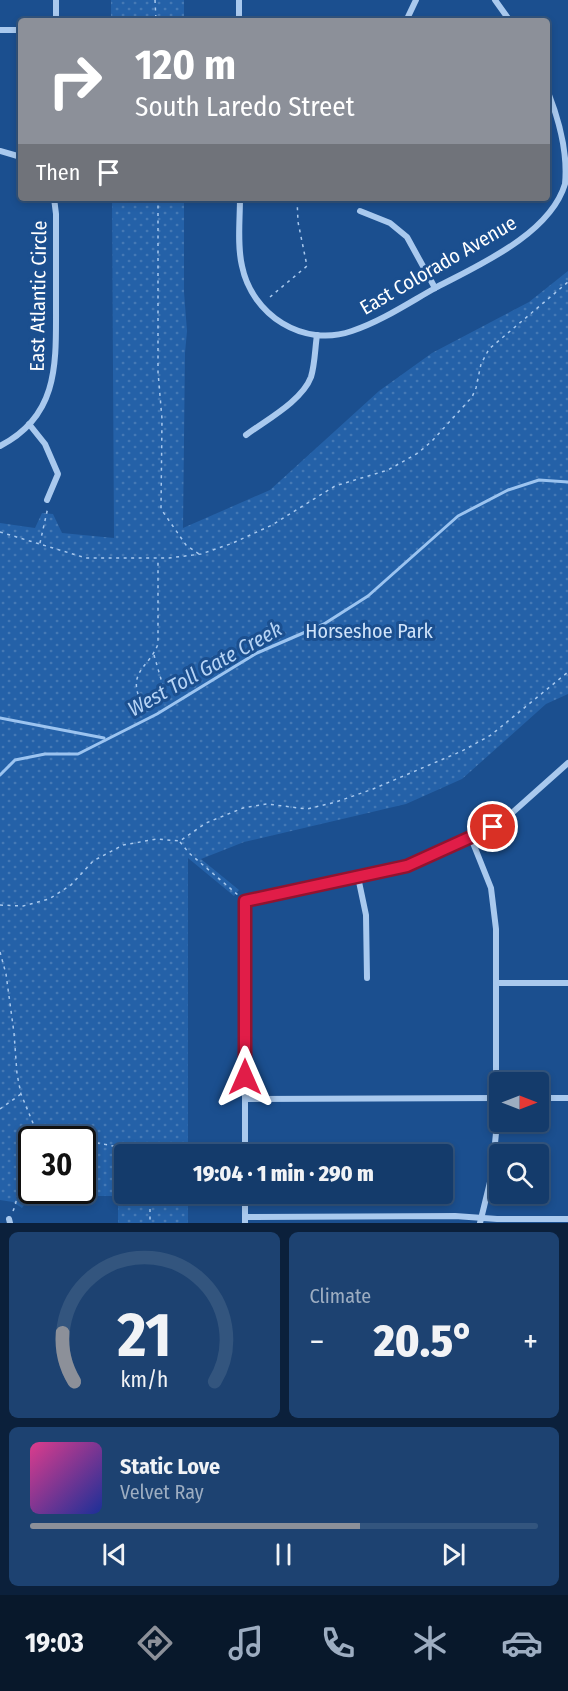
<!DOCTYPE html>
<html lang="en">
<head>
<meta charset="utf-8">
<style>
  :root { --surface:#143b6b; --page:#1d4271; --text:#f1f3f6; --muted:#9dadc1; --line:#33557e; --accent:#8c9099 }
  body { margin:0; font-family:"Fira Sans Condensed",sans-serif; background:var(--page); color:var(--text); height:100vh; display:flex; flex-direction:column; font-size:22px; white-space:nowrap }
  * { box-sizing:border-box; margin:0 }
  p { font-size:20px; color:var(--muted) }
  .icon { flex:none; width:33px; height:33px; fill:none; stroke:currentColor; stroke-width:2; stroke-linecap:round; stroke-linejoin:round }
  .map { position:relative; height:1223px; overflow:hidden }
  .details { display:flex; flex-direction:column; gap:9px; padding:9px; background:#0b203b; flex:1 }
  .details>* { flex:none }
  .banner { position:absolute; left:18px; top:18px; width:532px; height:183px; border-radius:6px; box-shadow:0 3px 9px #0003,0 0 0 2px var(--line); background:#8c9099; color:#fff; overflow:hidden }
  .needle { width:39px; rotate:90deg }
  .controls { position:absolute; left:489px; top:1072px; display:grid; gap:12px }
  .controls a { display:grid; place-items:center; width:60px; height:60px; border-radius:6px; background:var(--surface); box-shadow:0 3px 9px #0003,0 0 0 2px var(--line); font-size:30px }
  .speed { position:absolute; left:18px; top:1126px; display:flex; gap:12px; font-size:30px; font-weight:700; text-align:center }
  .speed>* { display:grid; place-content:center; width:78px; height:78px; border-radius:50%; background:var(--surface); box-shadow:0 3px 9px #0003,0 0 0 2px var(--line); line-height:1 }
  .speed .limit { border:3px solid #111; border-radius:9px; background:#fff; color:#111 }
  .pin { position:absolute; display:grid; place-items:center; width:51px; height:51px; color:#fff; margin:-26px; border:3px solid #fff; border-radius:50%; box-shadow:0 2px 6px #0007 }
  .me { position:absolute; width:66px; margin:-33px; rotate:0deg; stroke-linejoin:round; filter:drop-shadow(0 0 4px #0008) }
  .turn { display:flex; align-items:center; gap:21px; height:126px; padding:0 18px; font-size:27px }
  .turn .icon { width:78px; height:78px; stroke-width:2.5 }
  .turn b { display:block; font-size:42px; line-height:51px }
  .then { display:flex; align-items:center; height:57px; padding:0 18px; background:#0003; gap:12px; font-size:22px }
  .big { font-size:45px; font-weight:800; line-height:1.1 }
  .details .card { flex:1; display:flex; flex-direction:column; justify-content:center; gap:9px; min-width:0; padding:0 21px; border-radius:9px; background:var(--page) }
  .details .dial { align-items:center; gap:0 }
  .dial svg { height:156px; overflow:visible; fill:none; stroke:var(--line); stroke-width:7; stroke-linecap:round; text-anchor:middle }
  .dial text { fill:var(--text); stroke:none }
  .song { display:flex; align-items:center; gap:18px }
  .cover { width:72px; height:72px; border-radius:9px; background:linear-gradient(135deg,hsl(330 70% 55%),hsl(230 70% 35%)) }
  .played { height:6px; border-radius:3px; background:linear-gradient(90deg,var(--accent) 65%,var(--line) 65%) }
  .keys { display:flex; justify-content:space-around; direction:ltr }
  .heat { display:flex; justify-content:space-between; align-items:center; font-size:33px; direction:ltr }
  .details .tiles { flex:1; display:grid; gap:9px; grid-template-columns:1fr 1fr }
  .card:last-child { grid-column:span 2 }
  .trip { position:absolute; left:114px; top:1144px; width:339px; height:60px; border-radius:6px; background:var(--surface); box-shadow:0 3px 9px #0003,0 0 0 2px var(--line); font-weight:800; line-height:60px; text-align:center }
  .tabs { display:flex; height:96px; justify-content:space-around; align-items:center; background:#08182b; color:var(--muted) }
  .tabs .icon { width:42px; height:42px }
  .tabs .active { color:var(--accent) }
  .tabs b { font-size:27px; color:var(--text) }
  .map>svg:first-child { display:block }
  .grass { fill:url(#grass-dots); fill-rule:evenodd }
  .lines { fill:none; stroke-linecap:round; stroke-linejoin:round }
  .stream { stroke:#9cc4f0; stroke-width:3 }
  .path { stroke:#a9c9ee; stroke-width:1.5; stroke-dasharray:3 4.5; stroke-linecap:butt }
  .minor { stroke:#a9c9ee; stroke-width:6 }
  .route-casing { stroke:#92132f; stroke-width:15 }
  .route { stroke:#e11d48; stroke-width:10 }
  .labels { text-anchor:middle; stroke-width:6; stroke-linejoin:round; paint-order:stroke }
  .street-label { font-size:20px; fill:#fff; stroke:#1b4f8f }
  .park-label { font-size:20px; fill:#cfe3fa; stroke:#1b4f8f }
  .water-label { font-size:21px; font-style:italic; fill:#b5d3f5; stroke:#1b4f8f }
</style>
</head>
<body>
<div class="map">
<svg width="568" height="1223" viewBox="0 0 568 1223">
  <defs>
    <pattern id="grass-dots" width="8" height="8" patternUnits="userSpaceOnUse" patternTransform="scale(1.5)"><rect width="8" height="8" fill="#2461a8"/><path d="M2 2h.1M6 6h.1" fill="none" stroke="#4579b5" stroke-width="1.8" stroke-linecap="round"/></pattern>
  </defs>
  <rect width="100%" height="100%" fill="#1b4f8f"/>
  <g class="grass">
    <rect x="111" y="0" width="73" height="21"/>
    <path d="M112,198H184V292L187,331L185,353L183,528L270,490L379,391L432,353L529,302L568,271V694L546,704L462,779L406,804L244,842L201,859L239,890L234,896L188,858V1155H124V1194H188V1223H118V1196H31L22,1208L13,1202L0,1200V523L35,528L42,513L53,514L62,533L114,538ZM32,1140H82V1191H32Z"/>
  </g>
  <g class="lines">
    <g class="stream">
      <path d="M0,718L104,738"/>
      <path d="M0,775L15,760L45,754H78L157,714L257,653L324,624L368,596L458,516L508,490L539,480L568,482"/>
    </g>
    <g class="path">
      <path d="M155,0L156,21"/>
      <path d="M158,198V372L162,419L161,509L186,545L199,554"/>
      <path d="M270,297L307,266L298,222L297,198"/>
      <path d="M0,532L86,558H169L201,554L233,543L272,525L335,486L388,470L418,453L432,441L472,397L476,388L481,364L489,349L568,282"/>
      <path d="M40,543L48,507"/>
      <path d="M154,655L163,686L159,697L151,700L139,697C129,671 150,666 158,644V559"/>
      <path d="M180,842L189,853L238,895"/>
      <path d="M0,905L23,906L49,899L71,885L93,861L123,845L157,839L180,841L206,823L243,808L267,804L307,809L336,802L373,789L462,751L491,735L568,672"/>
      <path d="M0,952L6,974L14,1033L17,1074L21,1094L35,1128L43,1136L77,1140"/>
      <path d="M0,1109L21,1094"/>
      <path d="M82,1140L113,1146L130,1155"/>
      <path d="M150,1194V1223"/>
      <path d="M13,1211C25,1186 5,1142 34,1128"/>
    </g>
    <g class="minor">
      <path d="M56,0V21"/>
      <path d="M239,0V21"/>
      <path d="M495,0L510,21"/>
      <path d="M406,21L416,0"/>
      <path d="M0,30H21"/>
      <path d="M0,151L21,157"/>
      <path d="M240,198C240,220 237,245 242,266C252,315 303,348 352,331C382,321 410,302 437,287C479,265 550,234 565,184C568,154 559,120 548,92"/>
      <path d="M360,211L390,223L407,237L435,288"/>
      <path d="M29,424L45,444L58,474L47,500"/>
      <path d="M246,435C266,420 302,401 311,377C315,364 315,348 317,335"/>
      <path d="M0,446C59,416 56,363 56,306C56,276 56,245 56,214L54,198"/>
      <path d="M471,838L491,888L496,929V1133L492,1174L480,1223"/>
      <path d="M358,877L366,915L367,978"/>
      <path d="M496,983H568"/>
      <path d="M538,1098H568"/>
      <path d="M245,1099L499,1098"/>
      <path d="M245,1155V901L407,866L471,838L503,821L568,763"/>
      <path d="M245,1194V1223"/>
      <path d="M245,1217L455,1216L497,1219H568"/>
      <path d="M9,1219L10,1223"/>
    </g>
  </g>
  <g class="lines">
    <defs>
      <path id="route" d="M245,1077V901L407,866L493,827"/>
    </defs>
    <use href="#route" class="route-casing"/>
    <use href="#route" class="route"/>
  </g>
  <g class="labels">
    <g class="street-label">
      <text transform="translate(438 265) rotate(-30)" y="7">East Colorado Avenue</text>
      <text transform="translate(38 296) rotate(-89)" y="7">East Atlantic Circle</text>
    </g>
    <g class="park-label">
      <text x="369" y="638">Horseshoe Park</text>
    </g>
    <g class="water-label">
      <text transform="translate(205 669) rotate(-29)" y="7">West Toll Gate Creek</text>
    </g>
  </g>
</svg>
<div class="controls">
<a><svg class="needle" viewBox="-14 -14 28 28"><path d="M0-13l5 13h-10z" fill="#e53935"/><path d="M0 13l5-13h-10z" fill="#9dadc1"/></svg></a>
<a><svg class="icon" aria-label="search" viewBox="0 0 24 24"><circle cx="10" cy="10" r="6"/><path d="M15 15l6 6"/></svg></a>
</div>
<div class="speed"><div class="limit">30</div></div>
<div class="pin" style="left:493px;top:827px;background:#d93025"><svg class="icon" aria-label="arrive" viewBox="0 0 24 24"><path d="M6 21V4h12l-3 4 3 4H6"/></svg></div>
<svg class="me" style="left:245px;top:1077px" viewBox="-20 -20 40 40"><path d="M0-17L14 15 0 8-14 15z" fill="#e11d48" stroke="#fff" stroke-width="4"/></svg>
<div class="trip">19:04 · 1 min · 290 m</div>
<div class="banner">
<div class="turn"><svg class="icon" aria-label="right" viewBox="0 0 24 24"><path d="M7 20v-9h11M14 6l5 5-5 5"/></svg><div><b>120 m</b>South Laredo Street</div></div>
<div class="then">Then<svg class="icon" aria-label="arrive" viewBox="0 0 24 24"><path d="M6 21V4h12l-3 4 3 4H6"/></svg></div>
</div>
</div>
<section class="details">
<div class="tiles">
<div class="card dial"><svg viewBox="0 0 100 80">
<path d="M14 69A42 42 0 1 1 86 69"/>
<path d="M14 69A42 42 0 0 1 8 44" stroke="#8c9099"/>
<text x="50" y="56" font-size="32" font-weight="700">21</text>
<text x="50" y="72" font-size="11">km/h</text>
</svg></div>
<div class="card"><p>Climate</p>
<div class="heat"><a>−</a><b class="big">20.5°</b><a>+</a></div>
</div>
<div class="card">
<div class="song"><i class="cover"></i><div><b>Static Love</b><p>Velvet Ray</p></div></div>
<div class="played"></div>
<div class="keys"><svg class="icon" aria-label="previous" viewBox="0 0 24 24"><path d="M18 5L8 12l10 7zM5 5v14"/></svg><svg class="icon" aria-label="pause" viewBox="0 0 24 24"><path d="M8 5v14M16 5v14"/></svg><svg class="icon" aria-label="next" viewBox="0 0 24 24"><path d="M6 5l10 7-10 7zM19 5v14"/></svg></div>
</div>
</div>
</section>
<nav class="tabs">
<b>19:03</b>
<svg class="icon active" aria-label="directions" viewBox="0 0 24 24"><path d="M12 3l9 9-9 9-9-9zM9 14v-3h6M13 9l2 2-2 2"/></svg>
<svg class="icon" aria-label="music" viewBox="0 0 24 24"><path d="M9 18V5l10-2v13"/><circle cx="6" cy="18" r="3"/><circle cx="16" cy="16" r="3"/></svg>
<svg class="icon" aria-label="phone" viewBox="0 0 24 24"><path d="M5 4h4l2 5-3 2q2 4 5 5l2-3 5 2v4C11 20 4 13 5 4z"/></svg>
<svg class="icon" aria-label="climate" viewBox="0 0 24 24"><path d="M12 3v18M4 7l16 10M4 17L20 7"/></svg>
<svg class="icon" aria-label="car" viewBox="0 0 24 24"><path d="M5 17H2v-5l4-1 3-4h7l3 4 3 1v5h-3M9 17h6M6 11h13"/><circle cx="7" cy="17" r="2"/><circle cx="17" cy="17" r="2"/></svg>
</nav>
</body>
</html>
